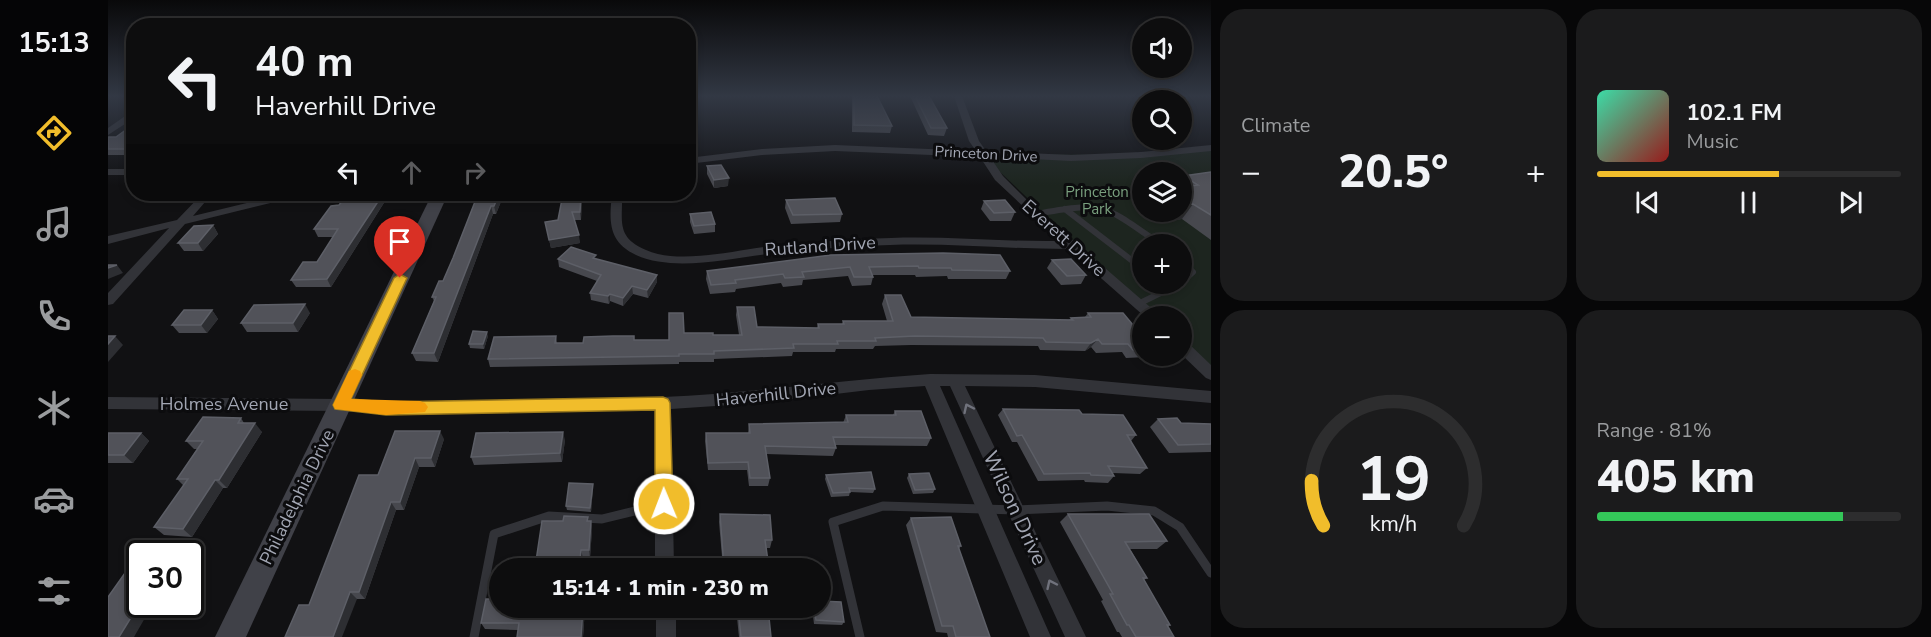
<!DOCTYPE html>
<html lang="en">
<head>
<meta charset="utf-8">
<style>
  :root { --surface:#0d0d0e; --page:#1b1b1c; --text:#f1f3f6; --muted:#9a9c9e; --line:#2d2d2e; --accent:#f1bd2b }
  body { margin:0; font-family:"Nunito Sans",sans-serif; background:var(--page); color:var(--text); height:100vh; display:flex; flex-direction:column; font-size:22px; white-space:nowrap }
  * { box-sizing:border-box; margin:0 }
  p { font-size:20px; color:var(--muted) }
  .icon { flex:none; width:33px; height:33px; fill:none; stroke:currentColor; stroke-width:2; stroke-linecap:round; stroke-linejoin:round }
  .map { position:relative; flex:1; overflow:hidden }
  .panel { display:flex; flex-direction:column; gap:9px; padding:9px; background:#070708; width:720px }
  .panel>* { flex:none }
  .hud { position:absolute; left:18px; top:18px; width:570px; height:183px; border-radius:24px; box-shadow:0 3px 9px #0003,0 0 0 2px var(--line); background:#0d0d0e; color:var(--text); overflow:hidden }
  .fabs { position:absolute; left:1024px; top:18px; display:grid; gap:12px }
  .fabs a { display:grid; place-items:center; width:60px; height:60px; border-radius:50%; background:var(--surface); box-shadow:0 3px 9px #0003,0 0 0 2px var(--line); font-size:30px }
  .speed { position:absolute; left:18px; top:540px; display:flex; gap:12px; font-size:30px; font-weight:700; text-align:center }
  .speed>* { display:grid; place-content:center; width:78px; height:78px; border-radius:50%; background:var(--surface); box-shadow:0 3px 9px #0003,0 0 0 2px var(--line); line-height:1 }
  .speed .limit { border:3px solid #111; border-radius:9px; background:#fff; color:#111 }
  .pin { position:absolute; display:grid; place-items:center; width:51px; height:51px; color:#fff; margin:-62px -26px; border-radius:50% 50% 50% 0; rotate:-45deg; box-shadow:0 0 6px #0007 }
  .pin .icon { rotate:45deg }
  .me { position:absolute; width:66px; margin:-33px; rotate:359deg; stroke-linejoin:round; filter:drop-shadow(0 0 4px #0008) }
  .turn { display:flex; align-items:center; gap:21px; height:126px; padding:0 30px; font-size:27px }
  .turn .icon { width:78px; height:78px; stroke-width:2.5 }
  .turn b { display:block; font-size:42px; line-height:51px }
  .lanes { display:flex; align-items:center; height:57px; padding:0 30px; background:#0003; justify-content:center; gap:30px; direction:ltr }
  .lanes .off { opacity:.35 }
  .big { font-size:45px; font-weight:800; line-height:1.1 }
  .panel .tile { flex:1; display:flex; flex-direction:column; justify-content:center; gap:9px; min-width:0; padding:0 21px; border-radius:24px; background:var(--page) }
  .panel .dial { align-items:center; gap:0 }
  .dial svg { height:156px; overflow:visible; fill:none; stroke:var(--line); stroke-width:7; stroke-linecap:round; text-anchor:middle }
  .dial text { fill:var(--text); stroke:none }
  .song { display:flex; align-items:center; gap:18px }
  .cover { width:72px; height:72px; border-radius:9px; background:linear-gradient(135deg,hsl(160 70% 55%),hsl(0 70% 35%)) }
  .played { height:6px; border-radius:3px; background:linear-gradient(90deg,var(--accent) 60%,var(--line) 60%) }
  .keys { display:flex; justify-content:space-around; direction:ltr }
  .heat { display:flex; justify-content:space-between; align-items:center; font-size:33px; direction:ltr }
  .charge { height:9px; border-radius:4px; background:linear-gradient(90deg,#34c759 81%,var(--line) 0) }
  .panel .tiles { flex:1; display:grid; gap:9px; grid-template-columns:repeat(2,1fr) }
  .trip { position:absolute; left:381px; top:558px; width:342px; height:60px; border-radius:30px; background:var(--surface); box-shadow:0 3px 9px #0003,0 0 0 2px var(--line); font-weight:800; line-height:60px; text-align:center }
  main { display:flex; flex:1; min-height:0 }
  .dock { display:flex; flex-direction:column; width:108px; justify-content:space-around; align-items:center; background:#050506; color:var(--muted) }
  .dock .icon { width:42px; height:42px }
  .dock .selected { color:var(--accent) }
  .dock b { font-size:27px; color:var(--text) }
  .map>svg:first-child { display:block }
  .green { fill:#1d251f; fill-rule:evenodd }
  .lines { fill:none; stroke-linecap:round; stroke-linejoin:round }
  .service-far1 { stroke:#323338; stroke-width:6 }
  .service { stroke:#323338; stroke-width:9 }
  .minor { fill:#323338; fill-rule:evenodd }
  .secondary { fill:#404148; fill-rule:evenodd }
  .wall { fill:#47484e }
  .shaded-wall { fill:#2d2e32 }
  .building { fill:#515259; stroke:#5d5f67; stroke-width:1.5 }
  .oneway { stroke:#70727c }
  .route { fill:#f1bd2b; stroke:#9d7b1c; stroke-width:1.5 }
  .slow { fill:#f59e0b }
  .labels { text-anchor:middle; stroke-width:6; stroke-linejoin:round; paint-order:stroke }
  .far-street-label { font-size:15px; fill:#a2a6b3; stroke:#0c0c0e }
  .far-park-label { font-size:15px; fill:#799f7e; stroke:#0c0c0e }
  .street-label { font-size:18px; fill:#a2a6b3; stroke:#0c0c0e }
  .near-street-label { font-size:21px; fill:#a2a6b3; stroke:#0c0c0e }
</style>
</head>
<body>
<main>
<nav class="dock">
<b>15:13</b>
<svg class="icon selected" aria-label="directions" viewBox="0 0 24 24"><path d="M12 3l9 9-9 9-9-9zM9 14v-3h6M13 9l2 2-2 2"/></svg>
<svg class="icon" aria-label="music" viewBox="0 0 24 24"><path d="M9 18V5l10-2v13"/><circle cx="6" cy="18" r="3"/><circle cx="16" cy="16" r="3"/></svg>
<svg class="icon" aria-label="phone" viewBox="0 0 24 24"><path d="M5 4h4l2 5-3 2q2 4 5 5l2-3 5 2v4C11 20 4 13 5 4z"/></svg>
<svg class="icon" aria-label="climate" viewBox="0 0 24 24"><path d="M12 3v18M4 7l16 10M4 17L20 7"/></svg>
<svg class="icon" aria-label="car" viewBox="0 0 24 24"><path d="M5 17H2v-5l4-1 3-4h7l3 4 3 1v5h-3M9 17h6M6 11h13"/><circle cx="7" cy="17" r="2"/><circle cx="17" cy="17" r="2"/></svg>
<svg class="icon" aria-label="filters" viewBox="0 0 24 24"><path d="M4 7h16M4 17h16"/><circle cx="9" cy="7" r="2"/><circle cx="15" cy="17" r="2"/></svg>
</nav>
<div class="map">
<svg width="1103" height="637" viewBox="0 0 1103 637">
  <rect width="100%" height="100%" fill="#111113"/>
  <path class="green" d="M1103,148V374L1074,346V316H1044L873,154L1042,155ZM1035,172H1074V212H1035ZM1035,244H1074V284H1035Z"/>
  <g class="lines">
    <g class="service-far1">
      <path d="M957,209L1035,269"/>
      <path d="M928,214C998,201 996,205 1052,244"/>
      <path d="M1074,261L1085,272L1074,282"/>
      <path d="M1030,304L1071,284"/>
    </g>
    <g class="service">
      <path d="M366,637L386,534L441,516L494,519L556,504"/>
      <path d="M752,637L725,522L775,506L908,510L999,506L1046,511L1072,527L1103,573"/>
    </g>
    <g class="minor">
      <path d="M846,96H854L871,141L878,151L963,155L1033,152L1103,145V151L1033,158L963,161L882,157L895,176L923,204L1049,313L1050,316H1036L960,249C901,249 842,243 782,245C744,246 706,249 668,253C626,257 568,273 528,255C500,242 501,221 504,194H514C515,220 507,237 538,250C571,265 628,250 664,246C704,242 743,239 783,238C840,236 896,242 952,241L887,180L872,157L727,151L654,155L580,164V158L654,149L727,145L868,151L861,141Z"/>
      <path d="M23,112H26V118L0,135V128Z"/>
      <rect x="0" y="169" width="26" height="6"/>
      <path d="M94,194H104L85,216L176,194H192L191,196L77,224L5,304L0,305V293L61,228L0,244V236L69,220Z"/>
      <path d="M1074,341L1079,342L1103,365V380L1098,378L1074,355Z"/>
      <path d="M822,374L927,375L1103,391V403L927,387L857,386L978,637H957L842,386H832L943,637H922L817,386L761,390L652,403L563,409L566,568H547V409L278,414L233,411L0,409V397L233,399L278,402C370,400 463,400 555,397C644,393 733,380 822,374Z"/>
      <rect x="548" y="608" width="20" height="29"/>
    </g>
    <path class="secondary" d="M324,194H340L138,637H107Z"/>
  </g>
  <g class="wall">
    <path d="M744,96H769L784,126L782,133L744,132Z"/>
    <path d="M802,96H821L839,128L836,136L820,135Z"/>
    <path d="M26,124V155H0V137H8Z"/>
    <path d="M599,166L620,186L606,188L599,174Z"/>
    <path d="M1103,172V240L1074,219L1066,220L1053,212H1074L1075,176Z"/>
    <path d="M240,194H278L279,198L223,287H188L183,280L209,262L225,237H210L206,229L231,205Z"/>
    <path d="M370,194H396L388,214H385L330,362L308,361L304,353L326,301L324,297L335,281L345,258Z"/>
    <path d="M474,194L473,220H466L472,243L443,248L437,222L450,220Z"/>
    <path d="M678,200L734,214L732,222L683,224L677,208Z"/>
    <path d="M876,201L907,212L903,221H882L873,209Z"/>
    <path d="M582,214L607,224V232L586,234L582,222Z"/>
    <path d="M105,225L110,234L95,251H76L70,243Z"/>
    <path d="M723,255L902,271L898,279H840L839,276L808,277L807,275H765V277L763,285L744,286L740,276L695,280L694,285L675,287L673,283L628,289L627,292L602,294L598,279L599,271Z"/>
    <path d="M450,259H488L549,282L540,298L525,294L515,306L502,301L501,304L483,300L482,293L489,281L451,267Z"/>
    <path d="M944,260L978,275L973,284L953,285L939,268Z"/>
    <path d="M777,295L803,317L961,320L963,318L977,317L980,313L1035,337V356H1040L1038,357L1018,358L1014,352L988,353L983,347L977,351L932,350L930,346L803,345L767,346L765,349H728L727,352H685L684,356L606,359V362H571V364L382,367L380,359L448,336L449,343H475L526,336V340H561L576,333L605,335H631L628,315L629,307L649,327L709,328L710,324H734L735,321H779L774,304Z"/>
    <path d="M104,310L110,319L99,333H71L64,325Z"/>
    <path d="M202,313L190,332H139L133,323Z"/>
    <path d="M380,336L376,349L362,348L361,344Z"/>
    <path d="M895,409L974,414L1028,435L1023,441L1039,468L1032,474L1005,473L1006,476L1000,483L977,482L976,480L930,481L909,442H904L890,415Z"/>
    <path d="M787,411L823,438L819,446L727,445L728,448L725,456L658,454L662,478L660,486H641L639,470H600L597,441L598,433H640L641,424L735,423L738,415H785Z"/>
    <path d="M133,418L136,423L154,432L119,488H115L84,537L56,535L46,527L76,486L69,479L89,449H86L78,441Z"/>
    <path d="M1050,419L1073,423L1103,424V452L1061,453L1042,427Z"/>
    <path d="M0,433H33L41,441L25,463H0Z"/>
    <path d="M336,439L327,467H311L296,510H288L257,599H249L201,605L270,475Z"/>
    <path d="M457,440L454,462L366,465L363,457Z"/>
    <path d="M801,474L827,489L825,493L805,494L799,478Z"/>
    <path d="M718,475L767,489L765,493L742,492L741,496L723,497L717,479Z"/>
    <path d="M485,488L483,512L459,510L458,506Z"/>
    <path d="M612,514L664,540L662,548H658L661,568H615L611,522Z"/>
    <path d="M960,514L1059,541L1049,549H1022L1039,578L1036,580L1062,625L1060,626L1066,637H1014L1011,632H1009L993,601L995,600L952,522Z"/>
    <path d="M480,517V521H483L484,529L482,558L428,561L455,521Z"/>
    <path d="M803,518L853,546L851,549L882,637H840L839,633L828,632L798,525Z"/>
    <path d="M392,608H477L475,637L410,630L377,629L373,623Z"/>
    <path d="M628,608H660L663,637H631Z"/>
    <path d="M704,608H712L736,622L734,625L706,624Z"/>
  </g>
  <g class="shaded-wall">
    <path d="M621,178L620,186L606,188V180Z"/>
    <path d="M275,194H278L279,198L223,287L219,279Z"/>
    <path d="M391,194H396L388,214L386,206Z"/>
    <path d="M473,194H474L473,220L472,212Z"/>
    <path d="M537,194H555L554,198L537,200Z"/>
    <path d="M1085,204L1074,219L1066,220L1072,212H1074V209L1077,205Z"/>
    <path d="M383,206L385,214L330,362L326,353Z"/>
    <path d="M105,225L110,234L95,251L90,243Z"/>
    <path d="M471,235L472,243L443,248L441,240Z"/>
    <path d="M9,265L15,273L0,279V268Z"/>
    <path d="M549,275V282L540,298L539,290Z"/>
    <path d="M524,286L525,294L515,306V298Z"/>
    <path d="M502,294V301L501,304L500,296Z"/>
    <path d="M197,304L202,313L190,332L185,323Z"/>
    <path d="M104,310L110,319L99,333L93,325Z"/>
    <path d="M379,332L380,336L376,349L375,344Z"/>
    <path d="M7,336L15,345L0,362V344Z"/>
    <path d="M990,339L983,347L977,351L983,343Z"/>
    <path d="M147,423L154,432L119,488L111,480Z"/>
    <path d="M332,431L336,439L327,467L323,458Z"/>
    <path d="M455,432L457,440L454,462L452,453Z"/>
    <path d="M33,433L41,441L25,463L16,455Z"/>
    <path d="M307,458L311,467L296,510L292,502Z"/>
    <path d="M107,480L115,488L84,537L75,529Z"/>
    <path d="M485,484V488L483,512L482,508Z"/>
    <path d="M283,502L288,510L257,599L251,592Z"/>
    <path d="M483,521L484,529L482,558L481,550Z"/>
    <path d="M473,550L475,558L474,568H471Z"/>
    <path d="M242,592L249,599L234,637H225Z"/>
    <path d="M32,603V604H45L26,637H11Z"/>
    <path d="M475,608H477L475,637H473Z"/>
  </g>
  <g class="building">
    <path d="M746,96H769L784,126L746,125Z"/>
    <path d="M807,96H821L839,128H823Z"/>
    <path d="M26,124V149H0V137H8Z"/>
    <path d="M613,165L621,178L606,180L599,166Z"/>
    <path d="M1103,172V215L1085,204L1077,205L1074,203V187L1090,185L1075,176Z"/>
    <path d="M240,194H275L219,279L183,280L195,262H209L230,229H206L223,206L231,205Z"/>
    <path d="M370,194H391L386,206H383L326,353H304L328,297H324L331,281H335L345,258Z"/>
    <path d="M455,194H473L472,212H464L471,235L441,240L437,222L450,220Z"/>
    <path d="M727,198L734,214L685,215L678,200Z"/>
    <path d="M897,200L907,212L886,213L876,201Z"/>
    <path d="M603,212L607,224L586,226L582,214Z"/>
    <path d="M105,225L90,243H70L86,226Z"/>
    <path d="M463,247L488,255L485,258L549,275L539,290L524,286L515,298L502,294L500,296L482,293L493,275L450,259Z"/>
    <path d="M835,253L892,255L902,271L844,270L843,268H811L810,266L761,267L765,277H746L742,267L694,272L696,277L677,278L675,274L627,280L628,283L603,285L599,271L723,255Z"/>
    <path d="M963,259L978,275L959,276L944,260Z"/>
    <path d="M0,265H9L0,268Z"/>
    <path d="M777,295H793L803,317L965,320L963,318L983,317L980,313H1015L1035,337V349L1025,350L1020,344H994L990,339L983,343L938,342L935,338L807,336L767,338L768,341H729L730,344H685L686,348L606,351V354H571V356L380,359L386,337L448,336L447,343H475L476,337L505,336H526V340H561V313H575L576,333H605V335H634L629,307H646L649,327L711,328L710,324H736L735,321H785Z"/>
    <path d="M197,304L185,323H133L146,305Z"/>
    <path d="M76,310H104L93,325H64Z"/>
    <path d="M365,331L379,332L375,344H361Z"/>
    <path d="M0,336H7L0,344Z"/>
    <path d="M895,409L971,410L974,414L1015,415L1028,435H1019L1039,468L1000,466L1006,476L983,475L982,473L936,474L914,435L909,436Z"/>
    <path d="M787,411H813L823,438L725,437L728,448L657,446L662,478H642L640,462L600,463L598,433H642L641,424L740,422L738,415H788Z"/>
    <path d="M95,417L133,418L130,423H147L111,480H107L75,529L46,527L80,479H69L95,441H78Z"/>
    <path d="M1069,418L1073,423L1103,424V444L1070,445L1050,419Z"/>
    <path d="M287,431H332L323,458H307L292,502H283L251,592H242L225,637H177L191,605H201L251,475H270Z"/>
    <path d="M455,432L452,453L363,457L368,433Z"/>
    <path d="M0,433H33L16,455H0Z"/>
    <path d="M763,472L767,489L741,488L742,492L725,493L718,475Z"/>
    <path d="M821,473L827,489L807,490L801,474Z"/>
    <path d="M461,483L485,484L482,508L458,506Z"/>
    <path d="M612,514L662,515L664,540H657L661,568H616Z"/>
    <path d="M960,514H1041L1059,541L1017,542L1039,578H1035L1062,625H1059L1066,637H1028L1021,625H1019L1002,594H1005Z"/>
    <path d="M456,516L480,517L479,521H483L481,550H473L471,568H415L416,561H428L434,521H455Z"/>
    <path d="M843,517L853,546H850L882,637H848L845,626H834L803,518Z"/>
    <path d="M29,556H32V603L11,637H0V597Z"/>
    <path d="M378,599H392V608H475L473,637H409L411,623H373Z"/>
    <path d="M712,601L733,602L736,622L708,620L706,608H712Z"/>
    <path d="M630,608H660L663,637H633Z"/>
  </g>
  <defs><path id="oneway-chevron" d="M-2-3.5L2.5 0L-2 3.5" fill="none" stroke-width="1.6" stroke-linecap="round" stroke-linejoin="round" transform="scale(1.5)"/></defs>
  <g class="oneway">
    <use href="#oneway-chevron" transform="translate(860 408) rotate(-115)"/>
    <use href="#oneway-chevron" transform="translate(943 584) rotate(-115)"/>
  </g>
  <linearGradient id="sky" x2="0" y2="1"><stop stop-color="#09090a"/><stop offset="0.52" stop-color="#323844"/><stop offset="1" stop-color="#323844" stop-opacity="0"/></linearGradient>
  <rect width="1103" height="185" fill="url(#sky)"/>
  <path class="route" d="M292,274L299,278L243,399L278,402L555,397L560,399L562,403L565,504L563,510L556,512L550,510L547,504V410L278,415L227,409L225,405L286,278Z"/>
  <path class="slow" d="M247,369L252,371L254,375L243,399L312,401L317,403L320,407L317,412L278,415L227,409L225,405L239,375L241,371Z"/>
  <g class="labels">
    <g class="far-street-label">
      <text transform="translate(878 154) rotate(3)" y="5">Princeton Drive</text>
    </g>
    <g class="far-park-label">
      <text x="989" y="197">Princeton<tspan x="989" dy="17">Park</tspan></text>
    </g>
    <g class="street-label">
      <text transform="translate(956 238) rotate(42)" y="6">Everett Drive</text>
      <text transform="translate(712 246) rotate(-4)" y="6">Rutland Drive</text>
      <text transform="translate(668 394) rotate(-6)" y="6">Haverhill Drive</text>
      <text x="116" y="410">Holmes Avenue</text>
      <text transform="translate(189 497) rotate(-64)" y="6">Philadelphia Drive</text>
    </g>
    <g class="near-street-label">
      <text transform="translate(907 508) rotate(65)" y="7">Wilson Drive</text>
    </g>
  </g>
</svg>
<div class="fabs">
<a><svg class="icon" aria-label="sound" viewBox="0 0 24 24"><path d="M4 9h4l5-4v14l-5-4H4zM17 9q2 3 0 6"/></svg></a>
<a><svg class="icon" aria-label="search" viewBox="0 0 24 24"><circle cx="10" cy="10" r="6"/><path d="M15 15l6 6"/></svg></a>
<a><svg class="icon" aria-label="layers" viewBox="0 0 24 24"><path d="M12 4l9 5-9 5-9-5zM3 14l9 5 9-5"/></svg></a>
<a>+</a>
<a>−</a>
</div>
<div class="speed"><div class="limit">30</div></div>
<div class="pin" style="left:292px;top:278px;background:#d93025"><svg class="icon" aria-label="arrive" viewBox="0 0 24 24"><path d="M6 21V4h12l-3 4 3 4H6"/></svg></div>
<svg class="me" style="left:556px;top:504px" viewBox="-20 -20 40 40"><circle r="17" fill="#f1bd2b" stroke="#fff" stroke-width="3"/><path d="M0-11L8 9 0 5-8 9z" fill="#fff"/></svg>
<div class="trip">15:14 · 1 min · 230 m</div>
<div class="hud">
<div class="turn"><svg class="icon" aria-label="left" viewBox="0 0 24 24"><path d="M17 20v-9H6M10 6l-5 5 5 5"/></svg><div><b>40 m</b>Haverhill Drive</div></div>
<div class="lanes"><svg class="icon" aria-label="left" viewBox="0 0 24 24"><path d="M17 20v-9H6M10 6l-5 5 5 5"/></svg><svg class="icon off" aria-label="ahead" viewBox="0 0 24 24"><path d="M12 20V5M6 11l6-6 6 6"/></svg><svg class="icon off" aria-label="right" viewBox="0 0 24 24"><path d="M7 20v-9h11M14 6l5 5-5 5"/></svg></div>
</div>
</div>
<section class="panel">
<div class="tiles">
<div class="tile"><p>Climate</p>
<div class="heat"><a>−</a><b class="big">20.5°</b><a>+</a></div>
</div>
<div class="tile">
<div class="song"><i class="cover"></i><div><b>102.1 FM</b><p>Music</p></div></div>
<div class="played"></div>
<div class="keys"><svg class="icon" aria-label="previous" viewBox="0 0 24 24"><path d="M18 5L8 12l10 7zM5 5v14"/></svg><svg class="icon" aria-label="pause" viewBox="0 0 24 24"><path d="M8 5v14M16 5v14"/></svg><svg class="icon" aria-label="next" viewBox="0 0 24 24"><path d="M6 5l10 7-10 7zM19 5v14"/></svg></div>
</div>
<div class="tile dial"><svg viewBox="0 0 100 80">
<path d="M14 69A42 42 0 1 1 86 69"/>
<path d="M14 69A42 42 0 0 1 8 46" stroke="#f1bd2b"/>
<text x="50" y="56" font-size="32" font-weight="700">19</text>
<text x="50" y="72" font-size="11">km/h</text>
</svg></div>
<div class="tile"><p>Range · 81%</p><b class="big">405 km</b><div class="charge"></div></div>
</div>
</section>
</main>
</body>
</html>
